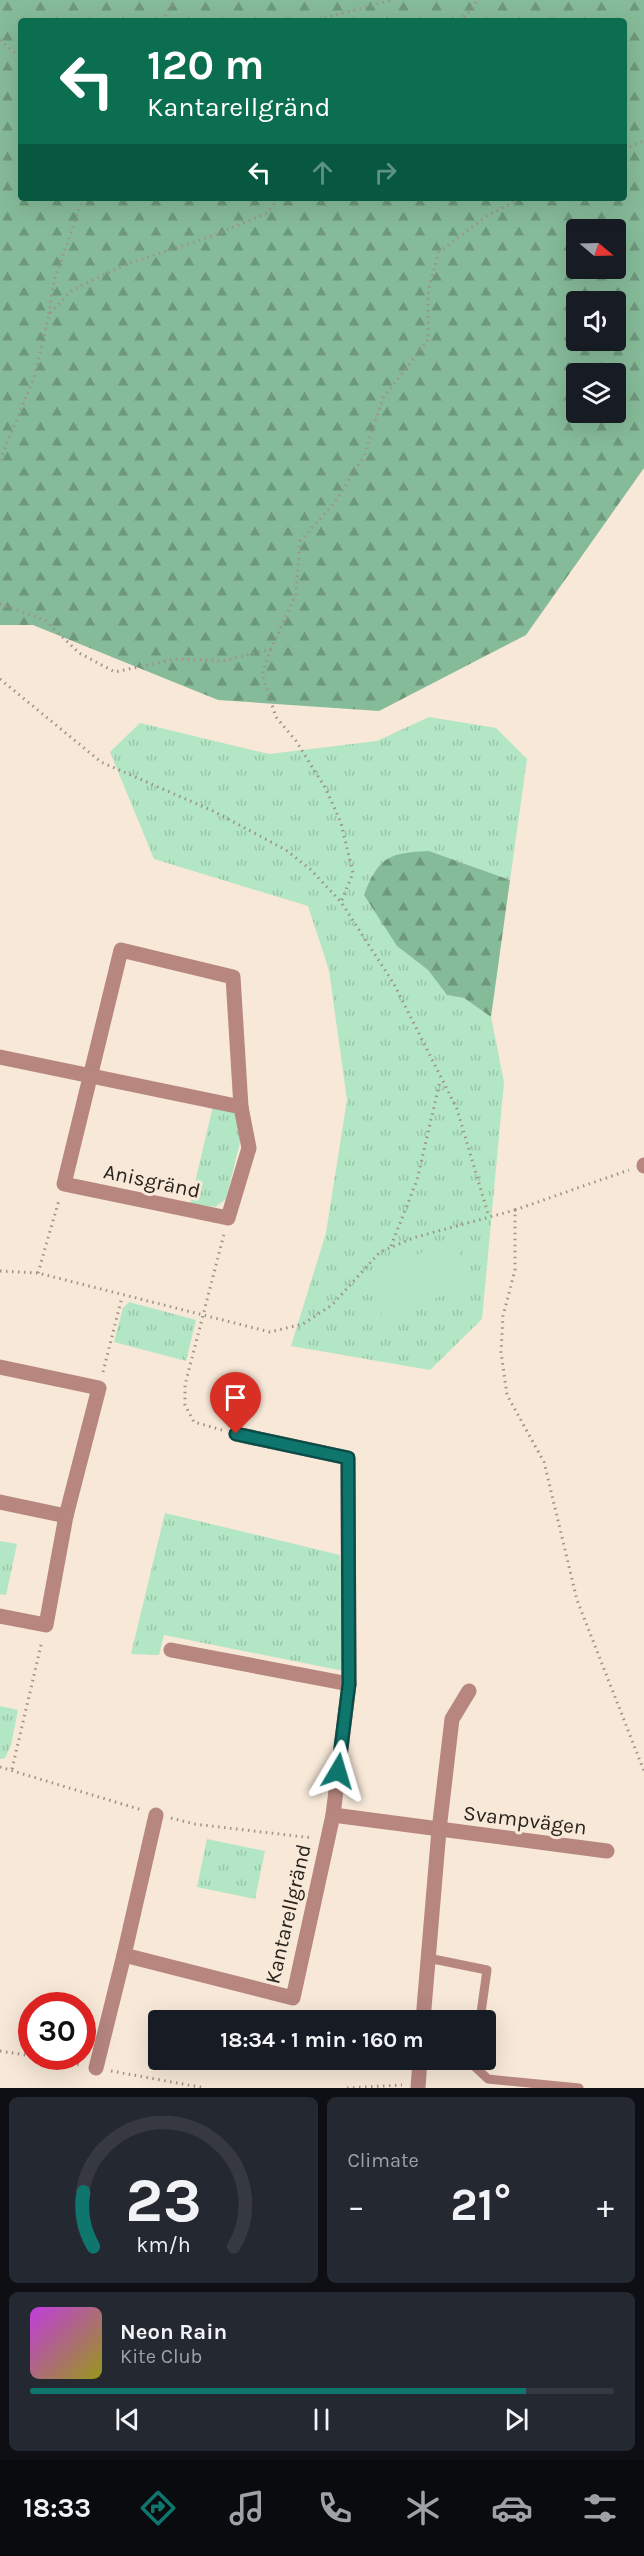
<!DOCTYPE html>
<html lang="en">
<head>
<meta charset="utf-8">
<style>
  :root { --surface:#171b24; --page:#242831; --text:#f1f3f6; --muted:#9ea1a6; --line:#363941; --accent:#0f766e }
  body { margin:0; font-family:Karla,sans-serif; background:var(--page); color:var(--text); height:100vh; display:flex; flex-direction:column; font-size:22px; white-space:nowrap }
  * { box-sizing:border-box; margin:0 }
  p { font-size:20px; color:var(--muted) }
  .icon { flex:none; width:33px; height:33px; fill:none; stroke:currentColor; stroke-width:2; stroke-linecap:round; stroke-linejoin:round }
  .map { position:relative; height:2088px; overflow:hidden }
  .drawer { display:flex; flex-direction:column; gap:9px; padding:9px; background:#0d0f14; flex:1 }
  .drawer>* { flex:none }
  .hud { position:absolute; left:18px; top:18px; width:609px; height:183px; border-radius:6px; box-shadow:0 6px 24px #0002; background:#0b6e4f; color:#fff; overflow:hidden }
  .needle { width:39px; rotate:109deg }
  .fabs { position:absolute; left:566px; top:219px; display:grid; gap:12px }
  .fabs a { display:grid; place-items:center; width:60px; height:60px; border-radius:6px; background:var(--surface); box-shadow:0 6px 24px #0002; font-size:30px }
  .speed { position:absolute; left:18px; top:1992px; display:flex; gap:12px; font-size:30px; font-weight:700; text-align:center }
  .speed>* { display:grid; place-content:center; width:78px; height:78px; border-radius:50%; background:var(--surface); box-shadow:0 6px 24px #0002; line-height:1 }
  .speed .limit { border:9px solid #d22; background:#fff; color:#111 }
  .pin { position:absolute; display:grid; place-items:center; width:51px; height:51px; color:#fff; margin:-62px -26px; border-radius:50% 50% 50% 0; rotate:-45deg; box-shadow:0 0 6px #0007 }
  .pin .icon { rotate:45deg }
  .me { position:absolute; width:66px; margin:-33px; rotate:7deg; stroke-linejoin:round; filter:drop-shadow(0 0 4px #0008) }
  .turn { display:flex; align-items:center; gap:21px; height:126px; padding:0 30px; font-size:27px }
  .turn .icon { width:78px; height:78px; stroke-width:2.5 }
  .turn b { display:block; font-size:42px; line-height:51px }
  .lanes { display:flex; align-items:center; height:57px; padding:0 30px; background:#0003; justify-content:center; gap:30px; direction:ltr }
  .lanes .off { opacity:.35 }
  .big { font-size:45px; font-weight:700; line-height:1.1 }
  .drawer .widget { flex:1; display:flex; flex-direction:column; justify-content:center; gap:9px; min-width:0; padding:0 21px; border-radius:9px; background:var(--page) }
  .drawer .dial { align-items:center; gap:0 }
  .dial svg { height:156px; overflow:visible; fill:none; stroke:var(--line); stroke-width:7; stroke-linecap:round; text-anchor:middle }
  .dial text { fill:var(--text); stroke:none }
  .song { display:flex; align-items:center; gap:18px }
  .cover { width:72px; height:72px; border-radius:9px; background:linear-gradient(135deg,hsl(290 70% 55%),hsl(60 70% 35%)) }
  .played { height:6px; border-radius:3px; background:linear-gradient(90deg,var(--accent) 85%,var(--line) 85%) }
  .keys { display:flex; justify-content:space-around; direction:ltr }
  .heat { display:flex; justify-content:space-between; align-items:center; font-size:33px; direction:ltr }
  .drawer .tiles { flex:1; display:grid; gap:9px; grid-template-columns:1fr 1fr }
  .widget:last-child { grid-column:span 2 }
  .trip { position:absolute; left:148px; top:2010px; width:348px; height:60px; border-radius:6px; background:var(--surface); box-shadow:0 6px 24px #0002; font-weight:700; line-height:60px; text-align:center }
  .dock { display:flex; height:96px; justify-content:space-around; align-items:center; background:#090b0e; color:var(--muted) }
  .dock .icon { width:42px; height:42px }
  .dock .selected { color:var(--accent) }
  .dock b { font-size:27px; color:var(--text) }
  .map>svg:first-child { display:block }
  .grass { fill:url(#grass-tufts) }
  .forest { fill:url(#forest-firs); fill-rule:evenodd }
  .garden { fill:#b2e6c4 }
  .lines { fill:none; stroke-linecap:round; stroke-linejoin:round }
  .path { stroke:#9d9387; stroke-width:3; stroke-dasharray:1.5 4.5; stroke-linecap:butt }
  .service { stroke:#b6867f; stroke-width:9 }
  .minor { stroke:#b6867f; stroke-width:15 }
  .route-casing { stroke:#0a4d48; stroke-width:15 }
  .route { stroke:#0f766e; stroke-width:10 }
  .labels { text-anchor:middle; stroke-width:6; stroke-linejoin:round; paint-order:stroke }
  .street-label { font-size:21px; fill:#29241e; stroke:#f7e8d8 }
</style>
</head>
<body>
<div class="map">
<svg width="644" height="2088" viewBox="0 0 644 2088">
  <defs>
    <pattern id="grass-tufts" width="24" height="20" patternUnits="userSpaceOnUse" patternTransform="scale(1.5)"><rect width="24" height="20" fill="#b2e6c4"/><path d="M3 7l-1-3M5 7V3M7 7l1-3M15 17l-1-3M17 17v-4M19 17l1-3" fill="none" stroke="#99c5a8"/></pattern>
    <pattern id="forest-firs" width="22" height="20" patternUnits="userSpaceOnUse" patternTransform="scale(1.5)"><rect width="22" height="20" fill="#86bb99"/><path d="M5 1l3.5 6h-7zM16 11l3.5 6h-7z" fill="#6e987c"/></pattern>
  </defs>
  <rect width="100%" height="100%" fill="#f7e8d8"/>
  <g class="grass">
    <path d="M429,717L496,728L527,759L510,880L429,851L397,946L428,970L447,995L464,998L491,1017L504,1082L482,1319L430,1370L291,1346L326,1233L347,1100L329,970L308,906L154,859L110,752L140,723L269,754L377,741Z"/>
    <path d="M213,1106L238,1113L241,1138L226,1199L215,1207L190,1204Z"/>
    <path d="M129,1302L196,1320L186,1361L114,1342L123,1308Z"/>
    <path d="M165,1513L340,1555L349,1672L164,1635L159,1655L131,1654Z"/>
    <path d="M0,1541L17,1544L6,1595L0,1594Z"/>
    <path d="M0,1706L18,1710L11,1745L5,1758L0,1759Z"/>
    <path d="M207,1839L265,1851L255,1899L197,1887Z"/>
  </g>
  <g class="forest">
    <path d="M0,0H644V468L526,635L379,711L218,700L33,625H0ZM21,21H624V198H21ZM576,230H615V268H576ZM576,302H615V340H576ZM576,374H615V412H576Z"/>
    <path d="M429,851L510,880L491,1017L464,998L447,995L428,970L397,946L364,895C379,856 389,853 429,851Z"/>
  </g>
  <path class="garden" d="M454,1239L472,1283L384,1320L366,1276Z"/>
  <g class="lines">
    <g class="path">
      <path d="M162,21L174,0"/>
      <path d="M313,21L392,0"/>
      <path d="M459,21L471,10L477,0"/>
      <path d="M0,40L21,58"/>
      <path d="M624,149L644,141"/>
      <path d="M49,314L54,281L83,198"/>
      <path d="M0,460L34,378L49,314L72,290L127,264L215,235L267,213L279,198"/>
      <path d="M0,604L45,620L79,653L115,672L176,659L223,661L271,649L296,594L300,541L335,502L363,458L383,398L428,340V291L439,252L488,215L522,198"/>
      <path d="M271,649L262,674L276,717L296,741L326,789L341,823L353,873L341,902"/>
      <path d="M0,679L101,762L213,811L286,850L310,869L341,902L394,984L457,1109L489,1217"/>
      <path d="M515,1210L629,1170"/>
      <path d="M391,1246L417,1180L440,1081"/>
      <path d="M0,1271L38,1273L270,1332L303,1324L332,1305L380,1252L413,1238L515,1210V1270L503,1316L501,1352L507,1395L544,1462L577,1600L644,1771"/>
      <path d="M38,1273L59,1200"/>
      <path d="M103,1372L122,1297"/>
      <path d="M222,1430L194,1422L185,1405V1385L224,1234"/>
      <path d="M0,1767L142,1810"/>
      <path d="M12,1769L42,1641"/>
      <path d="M171,1818L194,1824L313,1838"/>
      <path d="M0,2051L32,2056"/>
      <path d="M36,2056L81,2065"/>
      <path d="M111,2071L205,2088"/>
      <path d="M347,2088L402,2085"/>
    </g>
    <g class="service">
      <path d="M428,1958L487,1970L480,2020"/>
      <path d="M475,2060L474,2066L488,2079L579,2088"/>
    </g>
    <g class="minor">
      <path d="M121,950L233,977L241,1107L249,1148L228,1218L64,1184Z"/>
      <path d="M0,1057L241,1107"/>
      <path d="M644,1165V1166"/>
      <path d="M0,1367L99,1388L66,1516L0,1502"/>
      <path d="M236,1434L348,1458L349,1684L333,1815L607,1851"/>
      <path d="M0,1616L46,1625L66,1516"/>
      <path d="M171,1650L349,1684"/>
      <path d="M156,1815L124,1955L293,1998L333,1815"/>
      <path d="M423,2020L439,1830L452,1719L469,1691"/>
      <path d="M96,2068L124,1955"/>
      <path d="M418,2088L420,2060"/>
    </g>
  </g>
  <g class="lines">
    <defs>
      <path id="route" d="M236,1434L348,1458L349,1684L338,1771"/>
    </defs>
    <use href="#route" class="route-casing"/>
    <use href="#route" class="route"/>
  </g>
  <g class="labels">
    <g class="street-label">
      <text transform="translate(152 1181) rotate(12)" y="7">Anisgränd</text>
      <text transform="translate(525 1820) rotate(7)" y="7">Svampvägen</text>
      <text transform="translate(288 1914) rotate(-77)" y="7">Kantarellgränd</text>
    </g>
  </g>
</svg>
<div class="fabs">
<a><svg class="needle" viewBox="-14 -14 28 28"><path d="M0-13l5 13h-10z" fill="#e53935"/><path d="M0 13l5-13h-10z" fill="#9ea1a6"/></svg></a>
<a><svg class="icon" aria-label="sound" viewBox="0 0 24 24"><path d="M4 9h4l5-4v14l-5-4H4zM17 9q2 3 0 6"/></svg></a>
<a><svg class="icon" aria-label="layers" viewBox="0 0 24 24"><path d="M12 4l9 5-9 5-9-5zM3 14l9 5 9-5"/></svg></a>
</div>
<div class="speed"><div class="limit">30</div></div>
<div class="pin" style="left:236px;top:1434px;background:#d93025"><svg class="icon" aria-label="arrive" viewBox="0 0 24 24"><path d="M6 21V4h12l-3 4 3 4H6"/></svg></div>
<svg class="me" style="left:338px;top:1771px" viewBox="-20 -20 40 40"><path d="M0-17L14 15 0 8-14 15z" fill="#0f766e" stroke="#fff" stroke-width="4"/></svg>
<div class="trip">18:34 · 1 min · 160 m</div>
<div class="hud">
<div class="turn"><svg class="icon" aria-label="left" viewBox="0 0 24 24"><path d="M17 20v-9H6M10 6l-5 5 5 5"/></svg><div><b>120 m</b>Kantarellgränd</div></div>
<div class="lanes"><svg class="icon" aria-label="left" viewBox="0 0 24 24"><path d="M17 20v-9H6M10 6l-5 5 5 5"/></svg><svg class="icon off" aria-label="ahead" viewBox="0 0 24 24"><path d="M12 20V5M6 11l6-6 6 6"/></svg><svg class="icon off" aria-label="right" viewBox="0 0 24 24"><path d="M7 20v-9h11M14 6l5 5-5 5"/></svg></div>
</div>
</div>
<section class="drawer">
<div class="tiles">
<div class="widget dial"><svg viewBox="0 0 100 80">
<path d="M14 69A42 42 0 1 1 86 69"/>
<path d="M14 69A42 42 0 0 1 9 41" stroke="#0f766e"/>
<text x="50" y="56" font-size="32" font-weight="700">23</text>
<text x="50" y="72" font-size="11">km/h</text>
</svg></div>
<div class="widget"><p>Climate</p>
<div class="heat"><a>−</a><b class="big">21°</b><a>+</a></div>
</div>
<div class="widget">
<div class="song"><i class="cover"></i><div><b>Neon Rain</b><p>Kite Club</p></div></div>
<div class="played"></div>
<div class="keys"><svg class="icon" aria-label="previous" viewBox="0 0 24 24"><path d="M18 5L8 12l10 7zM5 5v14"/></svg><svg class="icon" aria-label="pause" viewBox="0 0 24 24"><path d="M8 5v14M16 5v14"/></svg><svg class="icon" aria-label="next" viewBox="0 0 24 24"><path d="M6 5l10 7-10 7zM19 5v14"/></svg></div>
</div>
</div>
</section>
<nav class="dock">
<b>18:33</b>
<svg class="icon selected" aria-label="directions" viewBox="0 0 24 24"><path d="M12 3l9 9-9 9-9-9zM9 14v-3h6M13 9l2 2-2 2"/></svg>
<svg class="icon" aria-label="music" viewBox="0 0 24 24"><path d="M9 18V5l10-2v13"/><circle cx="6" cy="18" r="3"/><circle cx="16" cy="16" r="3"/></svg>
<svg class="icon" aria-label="phone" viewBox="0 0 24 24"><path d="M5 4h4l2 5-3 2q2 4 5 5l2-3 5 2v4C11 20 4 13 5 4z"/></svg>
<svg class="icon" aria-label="climate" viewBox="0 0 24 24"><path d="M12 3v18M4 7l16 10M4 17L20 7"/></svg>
<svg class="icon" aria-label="car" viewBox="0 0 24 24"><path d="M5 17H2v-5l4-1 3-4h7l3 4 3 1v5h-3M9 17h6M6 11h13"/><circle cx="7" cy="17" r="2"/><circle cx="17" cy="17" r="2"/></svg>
<svg class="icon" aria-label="filters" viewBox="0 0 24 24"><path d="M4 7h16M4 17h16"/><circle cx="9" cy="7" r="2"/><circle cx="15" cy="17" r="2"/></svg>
</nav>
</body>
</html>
